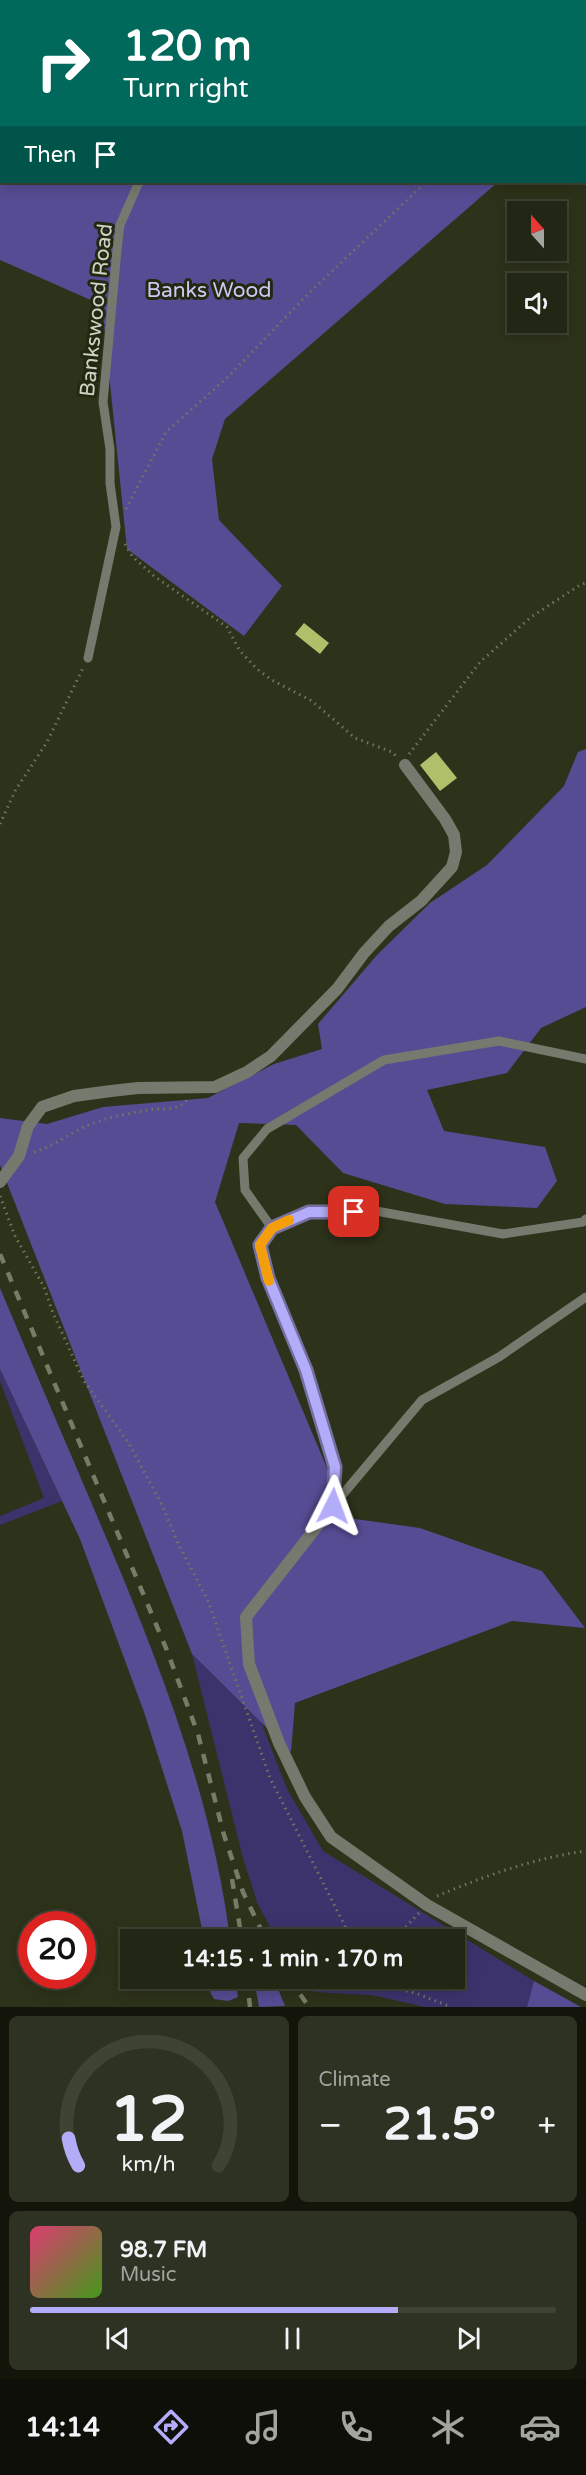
<!DOCTYPE html>
<html lang="en">
<head>
<meta charset="utf-8">
<style>
  :root { --surface:#222614; --page:#2e3222; --text:#f1f3f6; --muted:#a2a5a0; --line:#3f4334; --accent:#b3adf9 }
  body { margin:0; font-family:"Varela Round",sans-serif; background:var(--page); color:var(--text); height:100vh; display:flex; flex-direction:column; font-size:22px; white-space:nowrap }
  * { box-sizing:border-box; margin:0 }
  p { font-size:20px; color:var(--muted) }
  .icon { flex:none; width:33px; height:33px; fill:none; stroke:currentColor; stroke-width:2; stroke-linecap:round; stroke-linejoin:round }
  .map { position:relative; height:2007px; overflow:hidden }
  .side { display:flex; flex-direction:column; gap:9px; padding:9px; background:#13150b; flex:1 }
  .side>* { flex:none }
  .guide { position:absolute; left:0px; top:0px; width:586px; height:183px; box-shadow:0 3px 15px #0003,0 0 0 2px var(--line); background:#00695c; color:#fff; overflow:hidden }
  .needle { width:39px; rotate:339deg }
  .controls { position:absolute; left:507px; top:201px; display:grid; gap:12px }
  .controls a { display:grid; place-items:center; width:60px; height:60px; border-radius:0px; background:var(--surface); box-shadow:0 3px 15px #0003,0 0 0 2px var(--line); font-size:30px }
  .speed { position:absolute; left:18px; top:1911px; display:flex; gap:12px; font-size:30px; font-weight:700; text-align:center }
  .speed>* { display:grid; place-content:center; width:78px; height:78px; border-radius:50%; background:var(--surface); box-shadow:0 3px 15px #0003,0 0 0 2px var(--line); line-height:1 }
  .speed .limit { border:9px solid #d22; background:#fff; color:#111 }
  .pin { position:absolute; display:grid; place-items:center; width:51px; height:51px; color:#fff; margin:-26px; border-radius:12px; box-shadow:0 3px 9px #0006 }
  .me { position:absolute; width:66px; margin:-33px; rotate:3deg; stroke-linejoin:round; filter:drop-shadow(0 0 4px #0008) }
  .turn { display:flex; align-items:center; gap:21px; height:126px; padding:0 24px; font-size:27px }
  .turn .icon { width:78px; height:78px; stroke-width:2.5 }
  .turn b { display:block; font-size:42px; line-height:51px }
  .then { display:flex; align-items:center; height:57px; padding:0 24px; background:#0003; gap:12px; font-size:22px }
  .big { font-size:45px; font-weight:700; line-height:1.1 }
  .side .tile { flex:1; display:flex; flex-direction:column; justify-content:center; gap:9px; min-width:0; padding:0 21px; border-radius:9px; background:var(--page) }
  .side .dial { align-items:center; gap:0 }
  .dial svg { height:156px; overflow:visible; fill:none; stroke:var(--line); stroke-width:7; stroke-linecap:round; text-anchor:middle }
  .dial text { fill:var(--text); stroke:none }
  .song { display:flex; align-items:center; gap:18px }
  .cover { width:72px; height:72px; border-radius:9px; background:linear-gradient(135deg,hsl(340 70% 55%),hsl(100 70% 35%)) }
  .played { height:6px; border-radius:3px; background:linear-gradient(90deg,var(--accent) 70%,var(--line) 70%) }
  .keys { display:flex; justify-content:space-around; direction:ltr }
  .heat { display:flex; justify-content:space-between; align-items:center; font-size:33px; direction:ltr }
  .side .tiles { flex:1; display:grid; gap:9px; grid-template-columns:1fr 1fr }
  .tile:last-child { grid-column:span 2 }
  .trip { position:absolute; left:120px; top:1929px; width:345px; height:60px; border-radius:0px; background:var(--surface); box-shadow:0 3px 15px #0003,0 0 0 2px var(--line); font-weight:700; line-height:60px; text-align:center }
  .tab-bar { display:flex; height:96px; justify-content:space-around; align-items:center; background:#0e0f08; color:var(--muted) }
  .tab-bar .icon { width:42px; height:42px }
  .tab-bar .active { color:var(--accent) }
  .tab-bar b { font-size:27px; color:var(--text) }
  .map>svg:first-child { display:block }
  .green { fill:#3c336d }
  .forest { fill:#564c94 }
  .building { fill:#aec16a }
  .lines { fill:none; stroke-linecap:round; stroke-linejoin:round }
  .path { stroke:#717662; stroke-width:3; stroke-dasharray:1.5 4.5; stroke-linecap:butt }
  .lane { stroke:#76796d; stroke-width:9 }
  .street { stroke:#76796d; stroke-width:12 }
  .rail { stroke:#777c68; stroke-width:4.5; stroke-dasharray:10 10; stroke-linecap:butt }
  .route-casing { stroke:#7470a2; stroke-width:15 }
  .route { stroke:#b3adf9; stroke-width:10 }
  .slow { stroke:#f59e0b; stroke-width:10 }
  .labels { text-anchor:middle; stroke-width:6; stroke-linejoin:round; paint-order:stroke }
  .park-label { font-size:21px; fill:#cbc9f3; stroke:#232811 }
  .street-label { font-size:21px; fill:#cfd3c5; stroke:#232811 }
</style>
</head>
<body>
<div class="map">
<svg width="586" height="2007" viewBox="0 0 586 2007">
  <rect width="100%" height="100%" fill="#2d321a"/>
  <g class="green">
    <path d="M0,0H146L2,2L1,23Z"/>
    <path d="M0,1369L62,1501L0,1525V1516L44,1498L0,1381Z"/>
    <path d="M192,1654L261,1722L287,1789L323,1851L534,1981L527,2007H425L372,1995L314,1992L301,1979L454,1978V1940L276,1939L257,1902L243,1858Z"/>
  </g>
  <g class="forest">
    <path d="M146,0H586V105L585,2Z"/>
    <path d="M0,23L2,182H498L225,419L212,459L219,520L282,586L244,636L127,549L102,305L0,260Z"/>
    <path d="M586,749V1007L541,1028L507,1073L427,1090L444,1131L545,1147L557,1181L537,1208L445,1204L343,1173L296,1125L239,1123L215,1202L348,1518L420,1528L542,1571L585,1628L512,1621L295,1703L291,1752L192,1654L0,1165V1118L47,1124L103,1107L208,1098L274,1064L322,1049L318,1024L377,955L430,903L487,865L564,786L578,752Z"/>
    <path d="M0,1288C33,1367 67,1445 100,1523C157,1657 212,1795 230,1939H204L182,1831L144,1712L80,1539L0,1369Z"/>
    <path d="M207,1979H235L238,1997L228,2001L214,1999L207,1986Z"/>
    <path d="M254,1979H274L285,2006L259,2007Z"/>
    <path d="M534,1981L581,2007H527Z"/>
  </g>
  <g class="building">
    <path d="M304,623L329,643L320,654L295,634Z"/>
    <path d="M436,752L457,778L440,791L420,765Z"/>
  </g>
  <g class="lines">
    <g class="path">
      <path d="M58,0L65,2"/>
      <path d="M585,46L586,45"/>
      <path d="M126,509L166,432L228,377L307,295L426,182"/>
      <path d="M125,544L132,556L154,576L227,627L240,651L257,669L272,680L312,701L355,738L392,752L396,756"/>
      <path d="M409,754L480,662L531,617L580,585L586,583"/>
      <path d="M0,824L15,791L47,742L83,668"/>
      <path d="M34,1152C52,1147 67,1135 84,1127C103,1118 127,1114 148,1110C161,1107 176,1113 187,1100"/>
      <path d="M0,1196L15,1236L44,1287L53,1313L84,1381L128,1442L162,1505L178,1543L208,1601L270,1778L352,1940"/>
      <path d="M437,1896C485,1876 534,1858 586,1851"/>
      <path d="M393,1940L419,1913"/>
      <path d="M373,1978L384,1985L418,1994L451,2007"/>
    </g>
    <g class="lane">
      <path d="M84,0L85,2"/>
      <path d="M88,658L116,527L110,483V449L103,402L117,250L120,225L139,182"/>
      <path d="M272,1228L245,1190L243,1158L267,1129L384,1060L499,1041L586,1059"/>
      <path d="M333,1506L335,1467L306,1370L268,1278L260,1245L272,1228L309,1212L376,1211L503,1234L583,1222L586,1219"/>
      <path d="M333,1506L422,1400L499,1357L586,1297"/>
    </g>
    <g class="street">
      <path d="M0,1182L19,1156L28,1126L42,1107L74,1096L111,1091L138,1088L215,1087L247,1072L271,1056L337,989L364,953L389,926L421,901L452,867L456,852L454,835L445,819L405,765"/>
      <path d="M333,1506L246,1617L249,1664L279,1743L305,1797L331,1837L427,1905L586,1995"/>
    </g>
    <g class="rail">
      <path d="M0,1254L166,1648L198,1734L224,1835L243,1892L266,1940"/>
      <path d="M232,1879L242,1940"/>
      <path d="M247,1978L250,2007"/>
      <path d="M289,1978L309,2007"/>
    </g>
  </g>
  <g class="lines">
    <defs>
      <path id="route" d="M333,1506L335,1467L306,1370L268,1278L260,1245L272,1228L309,1212H354"/>
    </defs>
    <use href="#route" class="route-casing"/>
    <use href="#route" class="route"/>
    <path class="slow" d="M269,1281L260,1245L272,1228L289,1220"/>
  </g>
  <g class="labels">
    <g class="park-label">
      <text x="209" y="297">Banks Wood</text>
    </g>
    <g class="street-label">
      <text transform="translate(96 310) rotate(-84)" y="7">Bankswood Road</text>
    </g>
  </g>
</svg>
<div class="controls">
<a><svg class="needle" viewBox="-14 -14 28 28"><path d="M0-13l5 13h-10z" fill="#e53935"/><path d="M0 13l5-13h-10z" fill="#a2a5a0"/></svg></a>
<a><svg class="icon" aria-label="sound" viewBox="0 0 24 24"><path d="M4 9h4l5-4v14l-5-4H4zM17 9q2 3 0 6"/></svg></a>
</div>
<div class="speed"><div class="limit">20</div></div>
<div class="pin" style="left:354px;top:1212px;background:#d93025"><svg class="icon" aria-label="arrive" viewBox="0 0 24 24"><path d="M6 21V4h12l-3 4 3 4H6"/></svg></div>
<svg class="me" style="left:333px;top:1506px" viewBox="-20 -20 40 40"><path d="M0-17L14 15 0 8-14 15z" fill="#b3adf9" stroke="#fff" stroke-width="4"/></svg>
<div class="trip">14:15 · 1 min · 170 m</div>
<div class="guide">
<div class="turn"><svg class="icon" aria-label="right" viewBox="0 0 24 24"><path d="M7 20v-9h11M14 6l5 5-5 5"/></svg><div><b>120 m</b>Turn right</div></div>
<div class="then">Then<svg class="icon" aria-label="arrive" viewBox="0 0 24 24"><path d="M6 21V4h12l-3 4 3 4H6"/></svg></div>
</div>
</div>
<section class="side">
<div class="tiles">
<div class="tile dial"><svg viewBox="0 0 100 80">
<path d="M14 69A42 42 0 1 1 86 69"/>
<path d="M14 69A42 42 0 0 1 9 55" stroke="#b3adf9"/>
<text x="50" y="56" font-size="32" font-weight="700">12</text>
<text x="50" y="72" font-size="11">km/h</text>
</svg></div>
<div class="tile"><p>Climate</p>
<div class="heat"><a>−</a><b class="big">21.5°</b><a>+</a></div>
</div>
<div class="tile">
<div class="song"><i class="cover"></i><div><b>98.7 FM</b><p>Music</p></div></div>
<div class="played"></div>
<div class="keys"><svg class="icon" aria-label="previous" viewBox="0 0 24 24"><path d="M18 5L8 12l10 7zM5 5v14"/></svg><svg class="icon" aria-label="pause" viewBox="0 0 24 24"><path d="M8 5v14M16 5v14"/></svg><svg class="icon" aria-label="next" viewBox="0 0 24 24"><path d="M6 5l10 7-10 7zM19 5v14"/></svg></div>
</div>
</div>
</section>
<nav class="tab-bar">
<b>14:14</b>
<svg class="icon active" aria-label="directions" viewBox="0 0 24 24"><path d="M12 3l9 9-9 9-9-9zM9 14v-3h6M13 9l2 2-2 2"/></svg>
<svg class="icon" aria-label="music" viewBox="0 0 24 24"><path d="M9 18V5l10-2v13"/><circle cx="6" cy="18" r="3"/><circle cx="16" cy="16" r="3"/></svg>
<svg class="icon" aria-label="phone" viewBox="0 0 24 24"><path d="M5 4h4l2 5-3 2q2 4 5 5l2-3 5 2v4C11 20 4 13 5 4z"/></svg>
<svg class="icon" aria-label="climate" viewBox="0 0 24 24"><path d="M12 3v18M4 7l16 10M4 17L20 7"/></svg>
<svg class="icon" aria-label="car" viewBox="0 0 24 24"><path d="M5 17H2v-5l4-1 3-4h7l3 4 3 1v5h-3M9 17h6M6 11h13"/><circle cx="7" cy="17" r="2"/><circle cx="17" cy="17" r="2"/></svg>
</nav>
</body>
</html>
